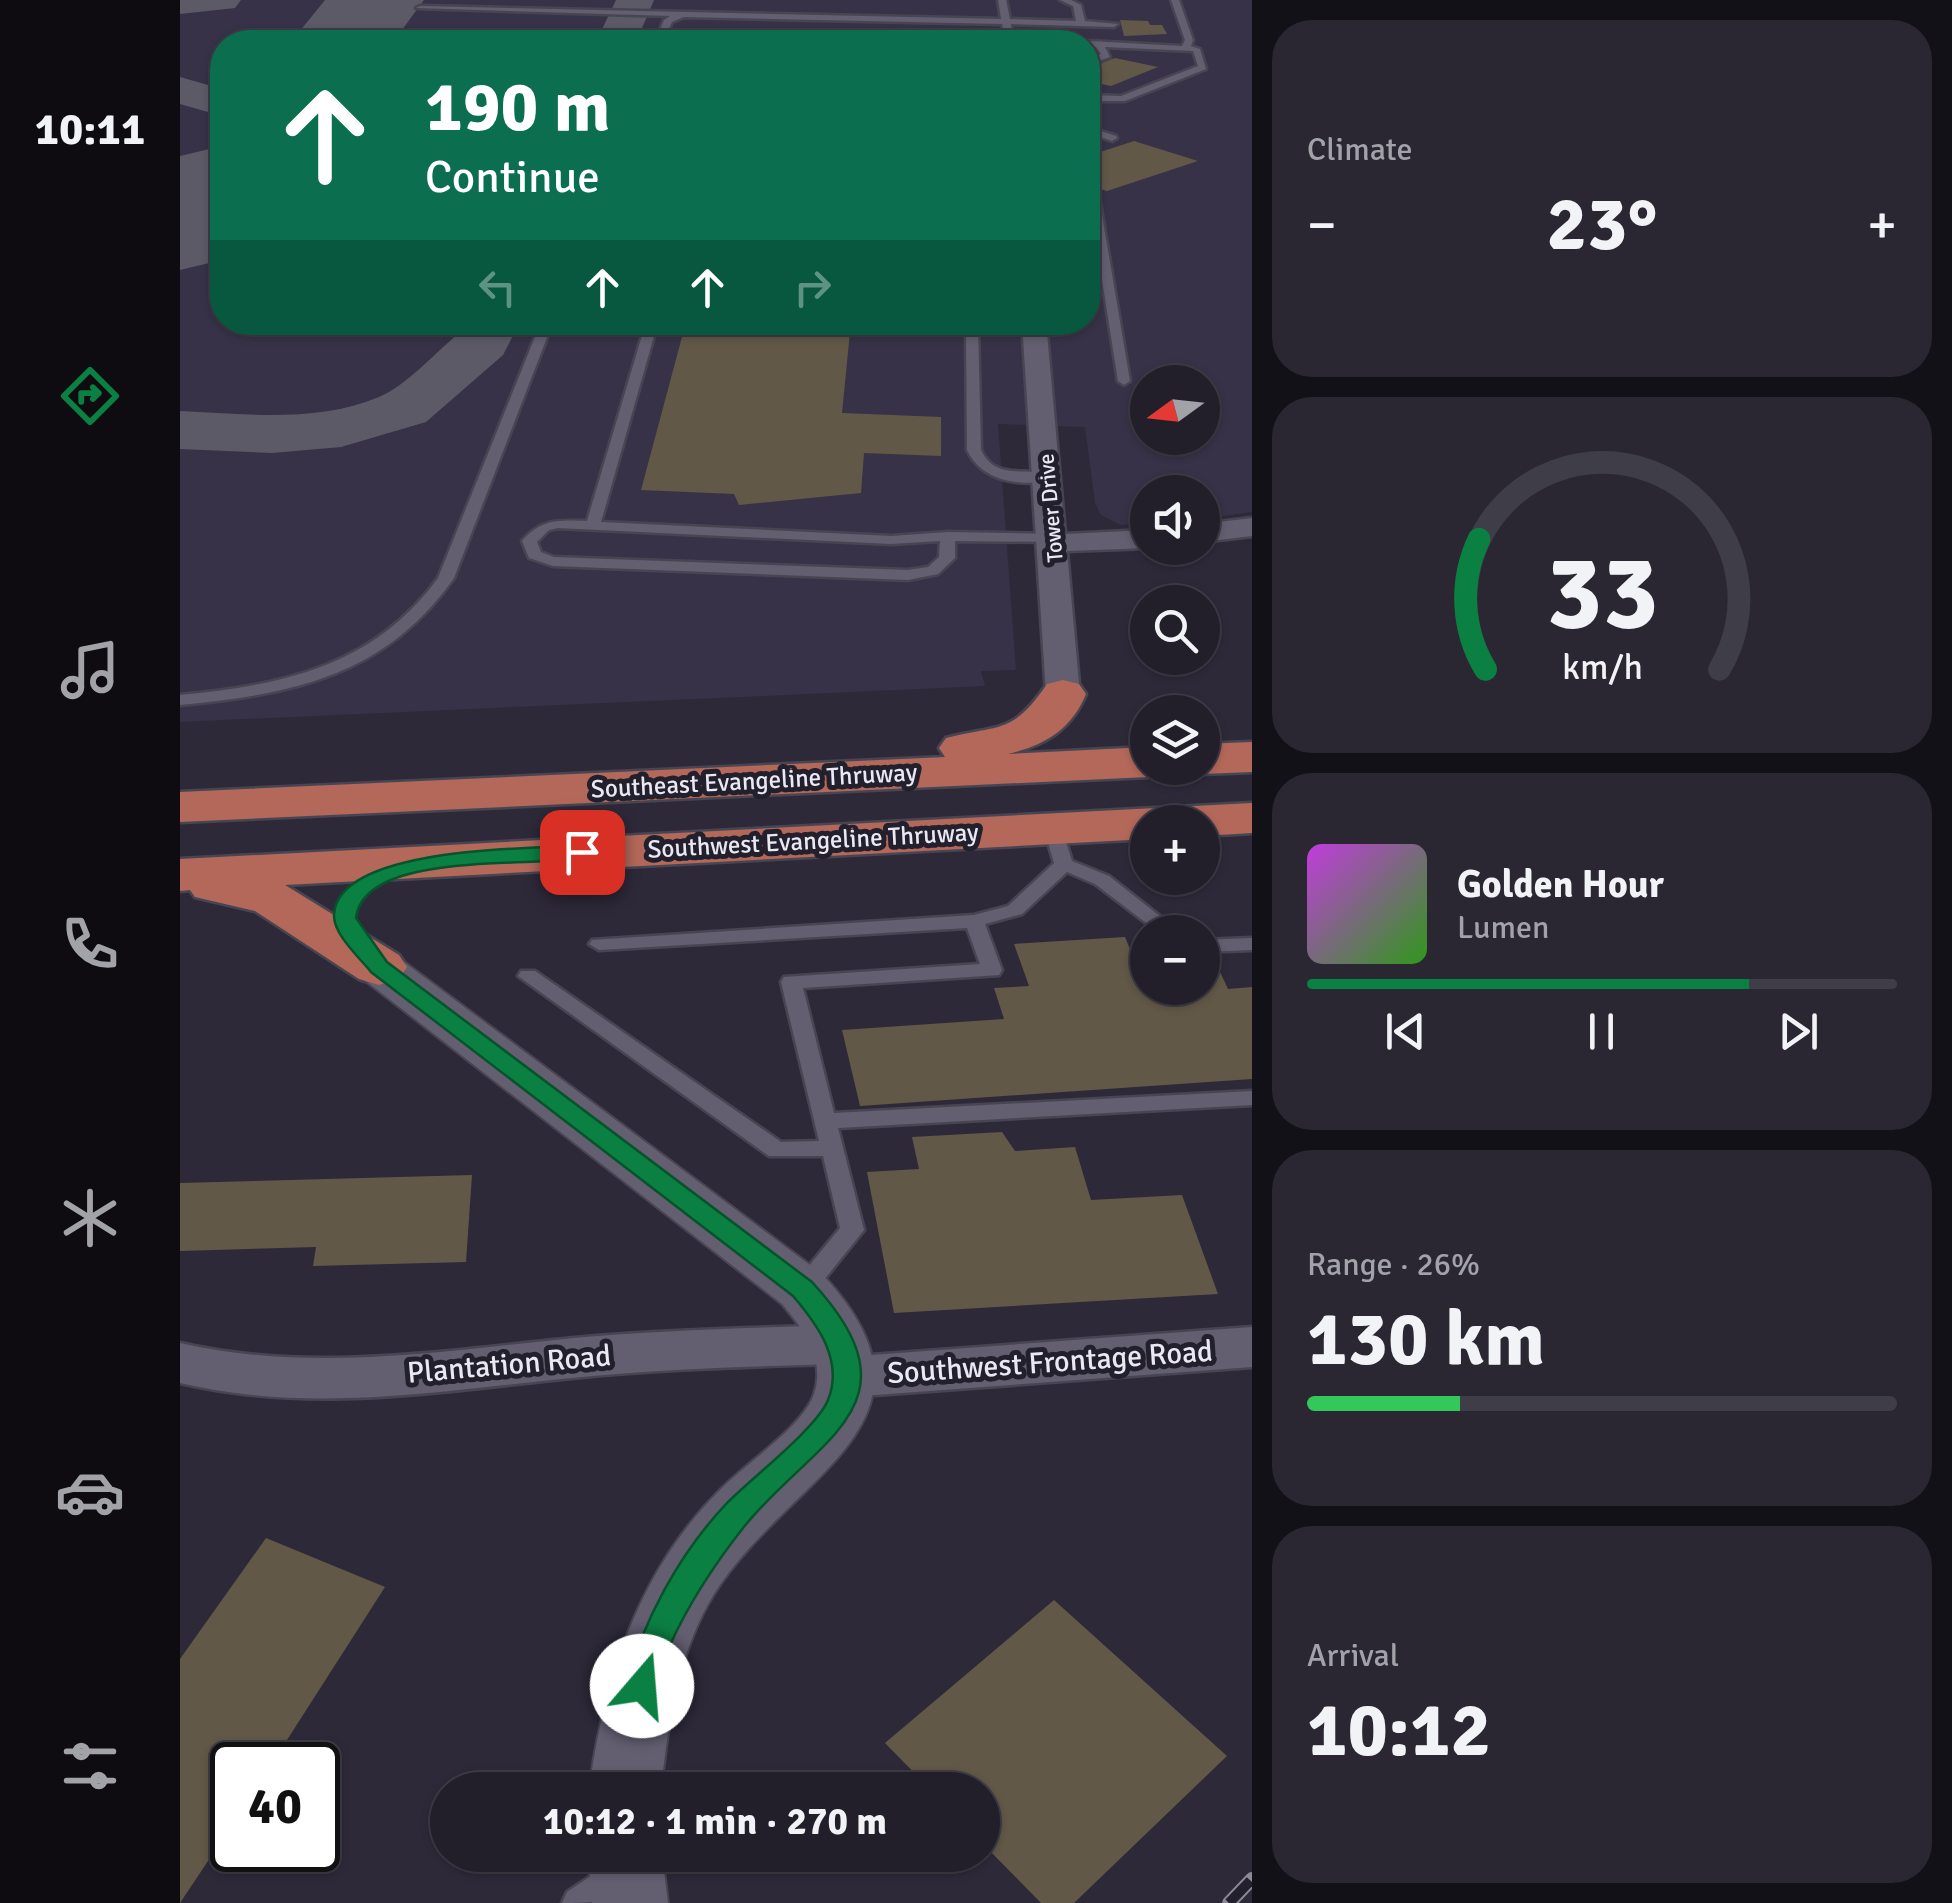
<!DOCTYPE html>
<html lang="en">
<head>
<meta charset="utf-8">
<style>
  :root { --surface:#221f2b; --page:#2a2733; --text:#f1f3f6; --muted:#a2a2a9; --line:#3f3d47; --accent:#0b8043 }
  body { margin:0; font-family:Signika,sans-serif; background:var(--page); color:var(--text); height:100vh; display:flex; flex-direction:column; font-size:38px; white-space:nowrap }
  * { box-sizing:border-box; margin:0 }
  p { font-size:32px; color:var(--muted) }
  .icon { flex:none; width:55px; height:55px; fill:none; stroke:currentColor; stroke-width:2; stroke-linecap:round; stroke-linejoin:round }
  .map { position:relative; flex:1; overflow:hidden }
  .side { display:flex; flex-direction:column; gap:20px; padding:20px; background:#131118; width:700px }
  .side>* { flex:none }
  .top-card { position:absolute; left:30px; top:30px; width:890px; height:305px; border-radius:40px; box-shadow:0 2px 8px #0004,0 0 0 2px var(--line); background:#0b6e4f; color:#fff; overflow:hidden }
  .needle { width:65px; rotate:255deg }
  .fabs { position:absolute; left:950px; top:365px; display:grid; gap:20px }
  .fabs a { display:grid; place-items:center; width:90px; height:90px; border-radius:50%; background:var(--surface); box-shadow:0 2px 8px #0004,0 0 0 2px var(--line); font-size:50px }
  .speed { position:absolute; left:30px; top:1742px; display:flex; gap:20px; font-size:50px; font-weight:700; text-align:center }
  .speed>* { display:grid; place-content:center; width:130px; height:130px; border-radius:50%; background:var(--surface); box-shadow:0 2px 8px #0004,0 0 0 2px var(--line); line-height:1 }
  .speed .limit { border:5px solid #111; border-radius:15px; background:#fff; color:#111 }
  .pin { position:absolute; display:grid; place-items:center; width:85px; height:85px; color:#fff; margin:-42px; border-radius:20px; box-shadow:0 5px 15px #0006 }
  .me { position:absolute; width:110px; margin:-55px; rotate:18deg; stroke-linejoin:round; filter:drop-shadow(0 0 8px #0008) }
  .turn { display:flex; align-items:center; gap:35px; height:210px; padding:0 50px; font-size:45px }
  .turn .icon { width:130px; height:130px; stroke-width:2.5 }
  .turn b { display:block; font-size:70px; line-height:85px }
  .lanes { display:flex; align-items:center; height:95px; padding:0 50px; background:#0003; justify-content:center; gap:50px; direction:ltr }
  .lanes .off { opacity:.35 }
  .big { font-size:75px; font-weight:700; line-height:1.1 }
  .side .tile { flex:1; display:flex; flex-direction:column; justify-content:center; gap:15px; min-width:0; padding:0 35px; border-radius:40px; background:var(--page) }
  .side .dial { align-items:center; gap:0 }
  .dial svg { height:260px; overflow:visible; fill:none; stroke:var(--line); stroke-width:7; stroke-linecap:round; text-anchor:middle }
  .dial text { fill:var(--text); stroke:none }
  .song { display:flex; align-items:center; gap:30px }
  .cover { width:120px; height:120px; border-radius:15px; background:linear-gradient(135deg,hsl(290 70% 55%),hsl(110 70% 35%)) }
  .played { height:10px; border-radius:5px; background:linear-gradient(90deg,var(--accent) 75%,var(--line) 75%) }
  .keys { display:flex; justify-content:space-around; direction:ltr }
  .heat { display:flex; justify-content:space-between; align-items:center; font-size:55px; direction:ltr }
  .charge { height:15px; border-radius:8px; background:linear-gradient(90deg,#34c759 26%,var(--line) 0) }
  .trip { position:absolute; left:250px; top:1772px; width:570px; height:100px; border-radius:50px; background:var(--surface); box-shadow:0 2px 8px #0004,0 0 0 2px var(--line); font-weight:700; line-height:100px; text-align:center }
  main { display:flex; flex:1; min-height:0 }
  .tab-bar { display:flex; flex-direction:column; width:180px; justify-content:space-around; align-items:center; background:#0e0c11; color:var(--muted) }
  .tab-bar .icon { width:70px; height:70px }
  .tab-bar .selected { color:var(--accent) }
  .tab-bar b { font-size:45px; color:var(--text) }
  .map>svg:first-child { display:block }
  .built { fill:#373247; fill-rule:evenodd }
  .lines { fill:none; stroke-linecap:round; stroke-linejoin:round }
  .taxiway { fill:#5d5a68; fill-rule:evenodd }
  .runway { fill:#5d5a68; fill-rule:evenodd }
  .building { fill:#625848 }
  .service-casing { stroke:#484553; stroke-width:5 }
  .minor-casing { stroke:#484553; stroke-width:5 }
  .tertiary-casing { stroke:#484553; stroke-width:4 }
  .trunk-casing { stroke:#484553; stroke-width:5 }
  .service { fill:#635f71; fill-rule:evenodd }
  .minor { fill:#635f71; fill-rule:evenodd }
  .tertiary { fill:#635f71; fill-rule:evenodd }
  .trunk { fill:#b4685a; fill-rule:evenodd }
  .rail-casing { stroke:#8d8a97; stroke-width:14 }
  .rail { stroke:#23202e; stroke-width:10; stroke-dasharray:31; stroke-linecap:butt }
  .route { fill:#0b8043; stroke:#07532c; stroke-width:2.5 }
  .labels { text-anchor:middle; stroke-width:10; stroke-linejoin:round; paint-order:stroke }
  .far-street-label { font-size:22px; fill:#eae8f3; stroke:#23202e }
  .street-label { font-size:25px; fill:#eae8f3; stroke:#23202e }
  .near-street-label { font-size:30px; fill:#eae8f3; stroke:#23202e }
</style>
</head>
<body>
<main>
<nav class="tab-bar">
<b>10:11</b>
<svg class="icon selected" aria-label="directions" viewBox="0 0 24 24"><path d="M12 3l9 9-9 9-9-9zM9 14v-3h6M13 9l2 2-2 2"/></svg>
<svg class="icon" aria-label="music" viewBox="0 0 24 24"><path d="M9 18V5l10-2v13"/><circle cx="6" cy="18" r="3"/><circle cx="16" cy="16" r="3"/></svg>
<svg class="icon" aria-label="phone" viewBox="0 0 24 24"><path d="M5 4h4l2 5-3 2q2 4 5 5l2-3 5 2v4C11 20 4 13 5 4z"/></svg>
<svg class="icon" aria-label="climate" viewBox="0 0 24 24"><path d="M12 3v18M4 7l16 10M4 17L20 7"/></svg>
<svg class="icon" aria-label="car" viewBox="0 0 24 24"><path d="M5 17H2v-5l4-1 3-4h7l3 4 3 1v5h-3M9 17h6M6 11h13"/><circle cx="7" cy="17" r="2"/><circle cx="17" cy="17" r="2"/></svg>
<svg class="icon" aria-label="filters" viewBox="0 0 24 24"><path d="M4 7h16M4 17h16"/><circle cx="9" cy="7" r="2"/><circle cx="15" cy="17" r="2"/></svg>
</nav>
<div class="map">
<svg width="1072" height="1903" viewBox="0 0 1072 1903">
  <rect width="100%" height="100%" fill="#2d2939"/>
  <path class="built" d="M0,0H1072V512L1023,519L1022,492H968L967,523L941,525L921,515L915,503L905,427L818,424L836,670L801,671L805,686L0,722ZM42,42H908V322H42ZM968,382H1022V438H968Z"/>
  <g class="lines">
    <g class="taxiway">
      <path d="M0,0H61L55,8L0,14Z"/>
      <path d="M157,0H200L208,10L203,18C182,23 169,17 157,0Z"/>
      <path d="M436,0H474L456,42H416Z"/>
      <path d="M0,77L42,89V116L0,104Z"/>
      <path d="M284,322H340L323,355L246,422L161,447L92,453L0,449V411C65,414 138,423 199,397C227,385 254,354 278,334Z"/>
    </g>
    <g class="runway">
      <path d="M145,0H244L213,42H111Z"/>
      <path d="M42,146V260L0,270V156Z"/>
    </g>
  </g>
  <g class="building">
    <path d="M940,20L968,21L970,25H982L987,34L944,36Z"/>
    <path d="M541,37L640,39V42H539Z"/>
    <path d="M935,58L978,67L931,86L908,81V68Z"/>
    <path d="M954,141L1018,161L927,191L908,185V156Z"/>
    <path d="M506,322H671L662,413L761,417V456L684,453L681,493L559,505L554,494L461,490Z"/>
    <path d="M945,937L957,966L968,965V988H1022V962L1035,961L1048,989L1072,987V1079L680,1106L662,1030L824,1019L814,988L849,986L834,944Z"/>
    <path d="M822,1132L835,1151L895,1147L911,1200L1002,1195L1038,1294L714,1313L687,1172L739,1169L732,1137Z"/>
    <path d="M292,1175L286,1262L133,1266L136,1247L0,1251V1183Z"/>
    <path d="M86,1538L205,1587L91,1765H52V1825L0,1903V1659Z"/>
    <path d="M874,1600L1047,1756L894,1903H861L802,1843V1790H751L705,1743Z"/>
  </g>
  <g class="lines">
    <defs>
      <g id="service">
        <path d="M818,0H826L830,19L896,21L893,6L880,0H891L901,5L905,21L938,24L934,27L831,24L832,33L828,36L824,33L822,24L504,17L492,22L483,42H475L484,20L490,16L236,8L240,6L821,19Z"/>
        <path d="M991,0H999L1013,40L1011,46L1020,49L1026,69L945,101H908V95L941,96L1018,66L1013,51L925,47L930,57L908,65V59L921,54L916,47H908L905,42L908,41L1002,46L1005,40Z"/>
        <path d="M908,127L936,136L937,138L932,141L908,133Z"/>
        <path d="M908,191L919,197L950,381L944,385L938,381Z"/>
        <path d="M361,322H373L274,578C205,676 113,694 0,705V695C104,685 194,666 258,578Z"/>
        <path d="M466,322H478L421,522L711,536L768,532L873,534L880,538L873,542L775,541V558L758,574L728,580L373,566L349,558L342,541C361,519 378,520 407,521ZM378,528L711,544L760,541L759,557L748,567L728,570L374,557L361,552L357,542L369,530Z"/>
        <path d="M780,322H794L798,327L801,450C817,484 850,463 874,478L872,481C840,486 802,482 787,450L786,328Z"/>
        <path d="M873,823L882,829L892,861L929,876L1000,932H978L915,884L887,872L842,914L805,924L822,970L819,975L623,988L654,1113L1072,1091V1105L658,1128L684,1230L631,1296L622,1298L613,1296L610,1289L660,1228L643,1156H589L338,976L341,971H355L601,1142L639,1141L601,982L604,977L800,964L787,928L419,950L409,944L412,940L794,915L828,906L874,863L864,829Z"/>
        <path d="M1072,938V950L1022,952V940Z"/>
        <path d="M433,1861L444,1866L449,1877C436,1903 410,1903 382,1903L387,1892Z"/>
      </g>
      <g id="minor">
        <path d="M842,322H866L885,534L968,530L970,548L887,551L900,694L895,701H871L866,694Z"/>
        <path d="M1072,518V536L1022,542V524Z"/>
        <path d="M660,1325L678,1330L685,1344L678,1356L1072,1327V1367L668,1397L650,1391L643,1377L650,1364C564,1367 477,1369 392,1378C259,1391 132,1414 0,1383V1343C132,1373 261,1351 394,1338C482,1330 571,1328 660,1325Z"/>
      </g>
      <g id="tertiary">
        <path d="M199,952L216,956L642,1274C781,1423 607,1476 534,1594C498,1652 488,1723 481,1790H409C424,1680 458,1572 538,1492C563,1465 623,1427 634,1394C646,1358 623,1329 602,1304L182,978L175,967L182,956Z"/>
        <path d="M408,1855H482L488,1903H412Z"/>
      </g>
      <g id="trunk">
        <path d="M883,680L899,684L906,694C891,730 865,745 828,754L968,747V768H988L985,772L968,777L0,822V792L765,757L759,748L766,738C821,724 832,735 867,684Z"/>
        <path d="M1072,742V772L1022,774L1004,768H1022V744Z"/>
        <path d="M1072,803V833L1022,836V822H968V839L105,885L219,955L227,967L219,979L199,985L179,979L75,911L15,897L10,890L0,891V859Z"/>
      </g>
    </defs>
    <use href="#service" class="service-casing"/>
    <use href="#minor" class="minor-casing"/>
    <use href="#tertiary" class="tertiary-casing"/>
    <use href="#trunk" class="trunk-casing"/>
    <use href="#service" class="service"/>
    <use href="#minor" class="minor"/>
    <use href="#tertiary" class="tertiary"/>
    <use href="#trunk" class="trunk"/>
    <defs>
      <path id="rail" d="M1049,1903L1072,1879"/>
    </defs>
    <use href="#rail" class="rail-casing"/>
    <use href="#rail" class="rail"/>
  </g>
  <path class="route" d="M402,846L410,847L413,852L410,857C361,869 184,848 176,918L207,962L632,1282C746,1406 635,1438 563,1528C534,1565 509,1603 490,1645C483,1662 481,1680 474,1696L462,1701L450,1696L445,1686C464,1620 498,1555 546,1504C570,1479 636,1429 648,1400C664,1360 637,1324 613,1296L191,972C180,958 153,934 154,915C157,846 354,848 402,846Z"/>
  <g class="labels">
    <g class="far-street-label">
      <text transform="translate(870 508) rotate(-95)" y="8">Tower Drive</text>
    </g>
    <g class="street-label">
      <text transform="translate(574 780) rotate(-3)" y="9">Southeast Evangeline Thruway</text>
      <text transform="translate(633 840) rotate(-3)" y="9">Southwest Evangeline Thruway</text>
    </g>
    <g class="near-street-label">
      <text transform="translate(870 1362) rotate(-4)" y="10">Southwest Frontage Road</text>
      <text transform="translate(329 1364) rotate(-5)" y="10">Plantation Road</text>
    </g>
  </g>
</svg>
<div class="fabs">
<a><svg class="needle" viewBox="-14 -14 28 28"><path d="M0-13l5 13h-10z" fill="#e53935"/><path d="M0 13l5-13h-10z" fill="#a2a2a9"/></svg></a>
<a><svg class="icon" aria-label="sound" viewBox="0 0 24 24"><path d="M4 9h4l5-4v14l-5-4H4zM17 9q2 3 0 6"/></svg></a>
<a><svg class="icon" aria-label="search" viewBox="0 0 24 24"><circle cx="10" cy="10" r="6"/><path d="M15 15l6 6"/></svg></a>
<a><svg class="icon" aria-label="layers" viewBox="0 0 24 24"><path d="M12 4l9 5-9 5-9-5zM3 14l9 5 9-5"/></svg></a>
<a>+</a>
<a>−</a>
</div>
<div class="speed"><div class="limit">40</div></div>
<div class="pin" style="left:402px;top:852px;background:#d93025"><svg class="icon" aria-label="arrive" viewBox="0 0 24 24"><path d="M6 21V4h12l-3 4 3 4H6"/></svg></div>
<svg class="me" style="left:462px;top:1686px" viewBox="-20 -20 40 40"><circle r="19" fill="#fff"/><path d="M0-13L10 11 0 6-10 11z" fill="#0b8043"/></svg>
<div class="trip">10:12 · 1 min · 270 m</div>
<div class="top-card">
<div class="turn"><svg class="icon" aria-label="ahead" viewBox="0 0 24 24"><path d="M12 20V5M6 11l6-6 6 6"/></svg><div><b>190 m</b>Continue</div></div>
<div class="lanes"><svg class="icon off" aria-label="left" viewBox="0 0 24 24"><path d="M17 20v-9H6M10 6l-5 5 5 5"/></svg><svg class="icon" aria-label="ahead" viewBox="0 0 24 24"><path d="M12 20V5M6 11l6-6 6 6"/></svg><svg class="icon" aria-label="ahead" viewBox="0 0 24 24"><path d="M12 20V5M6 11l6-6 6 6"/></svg><svg class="icon off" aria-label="right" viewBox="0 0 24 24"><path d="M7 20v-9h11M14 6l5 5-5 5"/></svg></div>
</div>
</div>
<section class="side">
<div class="tile"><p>Climate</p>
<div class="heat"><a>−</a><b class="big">23°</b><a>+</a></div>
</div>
<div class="tile dial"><svg viewBox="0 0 100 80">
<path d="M14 69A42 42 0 1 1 86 69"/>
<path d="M14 69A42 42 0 0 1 12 29" stroke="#0b8043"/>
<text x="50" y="56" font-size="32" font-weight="700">33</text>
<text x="50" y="72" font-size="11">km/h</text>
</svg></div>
<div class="tile">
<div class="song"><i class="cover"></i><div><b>Golden Hour</b><p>Lumen</p></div></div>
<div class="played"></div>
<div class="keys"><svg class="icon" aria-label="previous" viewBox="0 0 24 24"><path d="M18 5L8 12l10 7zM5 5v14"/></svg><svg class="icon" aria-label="pause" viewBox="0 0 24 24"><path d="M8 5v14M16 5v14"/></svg><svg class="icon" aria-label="next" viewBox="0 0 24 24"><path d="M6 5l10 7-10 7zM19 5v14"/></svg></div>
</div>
<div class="tile"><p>Range · 26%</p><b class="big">130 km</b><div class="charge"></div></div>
<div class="tile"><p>Arrival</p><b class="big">10:12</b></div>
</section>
</main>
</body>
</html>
